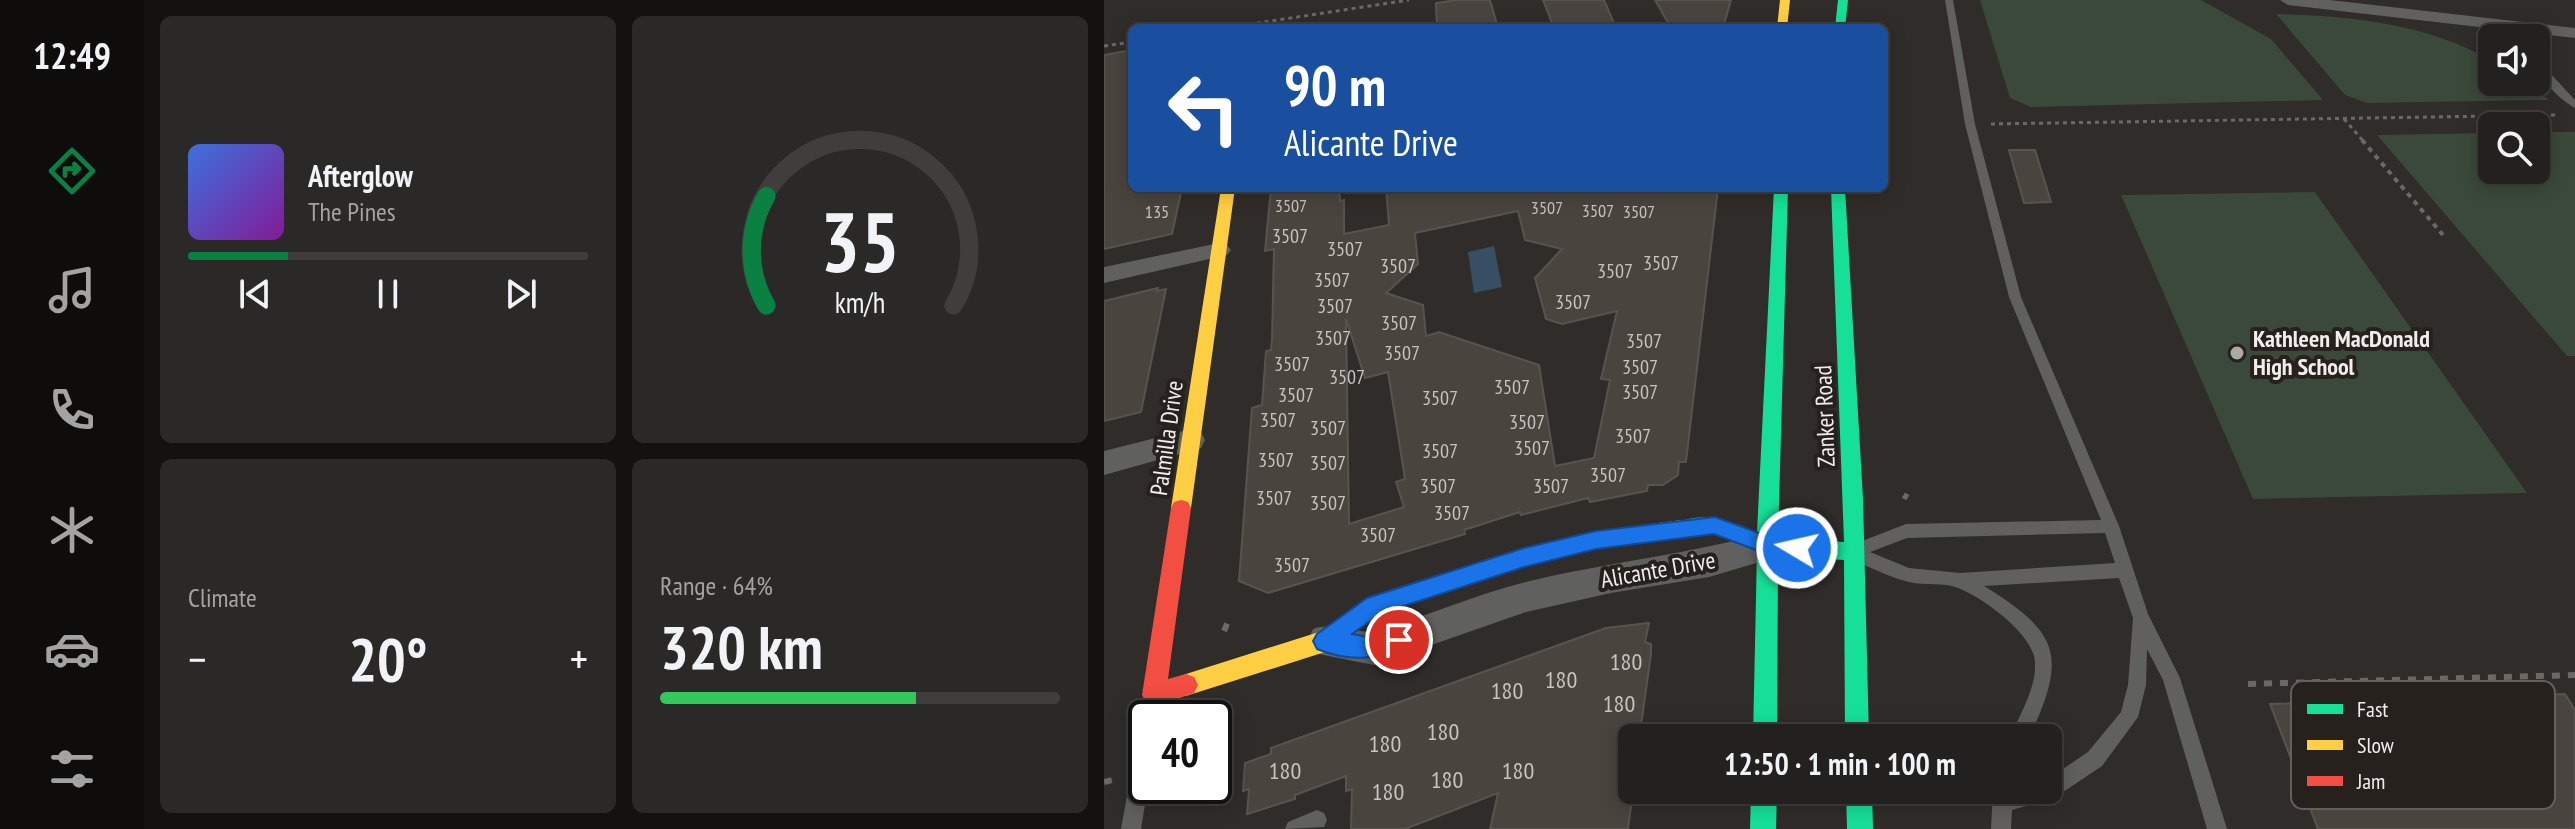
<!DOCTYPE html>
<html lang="en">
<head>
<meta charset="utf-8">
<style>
  :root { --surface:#23211f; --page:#2b2928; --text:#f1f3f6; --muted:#a3a3a4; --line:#403e3d; --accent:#0b8043 }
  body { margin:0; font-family:"PT Sans Narrow",sans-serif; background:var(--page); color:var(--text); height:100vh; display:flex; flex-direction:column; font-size:30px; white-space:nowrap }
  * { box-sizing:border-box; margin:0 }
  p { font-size:26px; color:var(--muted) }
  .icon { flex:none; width:44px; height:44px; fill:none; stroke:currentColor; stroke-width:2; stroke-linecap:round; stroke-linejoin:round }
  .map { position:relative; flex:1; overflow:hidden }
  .drawer { display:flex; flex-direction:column; gap:16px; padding:16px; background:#131211; width:960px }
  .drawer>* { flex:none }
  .banner { position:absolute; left:24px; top:24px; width:760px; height:168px; border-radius:12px; box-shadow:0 4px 20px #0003,0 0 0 2px var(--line); background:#1a4fa0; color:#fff; overflow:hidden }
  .controls { position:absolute; left:1374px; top:24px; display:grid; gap:16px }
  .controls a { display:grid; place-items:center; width:72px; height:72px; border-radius:12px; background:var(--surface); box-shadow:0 4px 20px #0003,0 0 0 2px var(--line); font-size:40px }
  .speed { position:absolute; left:24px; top:700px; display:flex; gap:16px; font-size:40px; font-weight:700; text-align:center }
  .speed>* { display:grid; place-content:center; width:104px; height:104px; border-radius:50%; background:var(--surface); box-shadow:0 4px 20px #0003,0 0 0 2px var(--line); line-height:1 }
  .speed .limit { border:4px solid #111; border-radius:12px; background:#fff; color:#111 }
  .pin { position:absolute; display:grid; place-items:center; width:68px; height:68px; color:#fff; margin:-34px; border:4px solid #fff; border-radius:50%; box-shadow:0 2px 8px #0007 }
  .me { position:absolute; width:88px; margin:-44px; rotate:279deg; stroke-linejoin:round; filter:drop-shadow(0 0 6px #0008) }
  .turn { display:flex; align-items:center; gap:28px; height:168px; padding:0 24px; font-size:36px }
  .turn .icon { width:104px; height:104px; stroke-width:2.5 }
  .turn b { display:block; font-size:56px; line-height:68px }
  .big { font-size:60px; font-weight:700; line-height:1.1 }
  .drawer .tile { flex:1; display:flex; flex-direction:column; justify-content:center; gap:12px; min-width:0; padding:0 28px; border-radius:12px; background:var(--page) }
  .drawer .dial { align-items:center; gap:0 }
  .dial svg { height:208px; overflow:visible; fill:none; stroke:var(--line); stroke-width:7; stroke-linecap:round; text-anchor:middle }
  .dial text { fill:var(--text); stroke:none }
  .song { display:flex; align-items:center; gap:24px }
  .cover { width:96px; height:96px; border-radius:12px; background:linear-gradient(135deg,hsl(220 70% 55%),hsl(290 70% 35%)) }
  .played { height:8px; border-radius:4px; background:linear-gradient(90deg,var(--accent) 25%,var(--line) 25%) }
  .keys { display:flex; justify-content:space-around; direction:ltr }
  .heat { display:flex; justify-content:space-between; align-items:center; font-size:44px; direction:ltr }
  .charge { height:12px; border-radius:6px; background:linear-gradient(90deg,#34c759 64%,var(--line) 0) }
  .drawer .tiles { flex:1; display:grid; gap:16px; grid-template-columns:repeat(2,1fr) }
  .trip { position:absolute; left:514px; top:724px; width:444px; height:80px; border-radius:12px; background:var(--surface); box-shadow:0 4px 20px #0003,0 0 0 2px var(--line); font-weight:700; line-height:80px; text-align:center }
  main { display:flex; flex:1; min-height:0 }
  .dock { display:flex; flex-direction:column; width:144px; justify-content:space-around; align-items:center; background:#0e0d0c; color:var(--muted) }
  .dock .icon { width:56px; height:56px }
  .dock .on { color:var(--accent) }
  .dock b { font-size:36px; color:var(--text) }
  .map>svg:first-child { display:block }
  .green { fill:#3a4939 }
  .water { fill:#384e64 }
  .building { fill:#4a443e; stroke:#565451; stroke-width:2; fill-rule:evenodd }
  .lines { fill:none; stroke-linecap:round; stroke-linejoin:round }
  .path-far3 { stroke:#6a6968; stroke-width:3; stroke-dasharray:4 4; stroke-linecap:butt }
  .path-far2 { stroke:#6a6968; stroke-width:4; stroke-dasharray:5 5; stroke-linecap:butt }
  .path-far1 { stroke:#6a6968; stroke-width:5; stroke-dasharray:6 6; stroke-linecap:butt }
  .path { stroke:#6a6968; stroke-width:6; stroke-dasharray:8 8; stroke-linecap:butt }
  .lane { fill:#60605f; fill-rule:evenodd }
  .street { fill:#60605f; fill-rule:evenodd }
  .fast { fill:#16e098; fill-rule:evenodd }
  .slow { fill:#ffcf43; fill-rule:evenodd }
  .jam { fill:#f24e42; fill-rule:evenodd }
  .route { fill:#1a73e8; stroke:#114b97; stroke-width:2 }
  .poi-dot { fill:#ada9a7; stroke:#27211e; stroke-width:3 }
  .labels { text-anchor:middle; stroke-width:8; stroke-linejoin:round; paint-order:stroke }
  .far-number-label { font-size:18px; fill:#c7c3c0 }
  .number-label { font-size:20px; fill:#c7c3c0 }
  .poi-label { font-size:24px; font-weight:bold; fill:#f1edeb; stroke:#27211e; text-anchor:start }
  .street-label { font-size:24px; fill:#f1edeb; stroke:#27211e }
  .near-number-label { font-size:24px; fill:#c7c3c0 }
  .key { fill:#27211e; stroke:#645e5c; stroke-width:2 }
  .key-label { font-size:22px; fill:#f1edeb }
</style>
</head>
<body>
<main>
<nav class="dock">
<b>12:49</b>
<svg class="icon on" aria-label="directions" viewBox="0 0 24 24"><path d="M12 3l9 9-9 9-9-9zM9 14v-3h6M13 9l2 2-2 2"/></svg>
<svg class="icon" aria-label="music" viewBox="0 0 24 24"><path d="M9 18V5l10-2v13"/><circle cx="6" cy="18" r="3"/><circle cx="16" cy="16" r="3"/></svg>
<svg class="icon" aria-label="phone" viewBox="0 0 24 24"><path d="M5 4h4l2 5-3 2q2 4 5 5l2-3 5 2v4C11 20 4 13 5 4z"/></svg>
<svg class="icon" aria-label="climate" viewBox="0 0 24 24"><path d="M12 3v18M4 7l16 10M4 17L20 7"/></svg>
<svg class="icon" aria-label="car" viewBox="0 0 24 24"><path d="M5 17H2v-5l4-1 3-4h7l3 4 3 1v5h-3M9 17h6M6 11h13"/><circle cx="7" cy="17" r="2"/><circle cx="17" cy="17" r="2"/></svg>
<svg class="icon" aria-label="filters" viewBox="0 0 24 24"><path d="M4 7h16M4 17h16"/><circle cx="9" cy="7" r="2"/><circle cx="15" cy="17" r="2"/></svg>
</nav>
<section class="drawer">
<div class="tiles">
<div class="tile">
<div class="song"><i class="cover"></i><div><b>Afterglow</b><p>The Pines</p></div></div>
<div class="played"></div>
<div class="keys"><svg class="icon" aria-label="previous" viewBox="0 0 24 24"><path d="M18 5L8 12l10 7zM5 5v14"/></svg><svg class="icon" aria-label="pause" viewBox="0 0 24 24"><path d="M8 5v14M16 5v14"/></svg><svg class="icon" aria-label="next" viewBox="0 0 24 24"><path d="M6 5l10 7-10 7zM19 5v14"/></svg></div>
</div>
<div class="tile dial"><svg viewBox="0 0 100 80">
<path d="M14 69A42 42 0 1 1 86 69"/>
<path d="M14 69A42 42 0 0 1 14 27" stroke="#0b8043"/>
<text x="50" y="56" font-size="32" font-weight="700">35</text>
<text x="50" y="72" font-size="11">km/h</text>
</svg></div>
<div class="tile"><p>Climate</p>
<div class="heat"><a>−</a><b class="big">20°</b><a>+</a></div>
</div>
<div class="tile"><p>Range · 64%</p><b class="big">320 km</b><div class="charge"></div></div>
</div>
</section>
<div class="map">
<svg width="1471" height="829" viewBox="0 0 1471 829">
  <rect width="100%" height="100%" fill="#2f2c29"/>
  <g class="green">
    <path d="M876,0H1097L1167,39L1219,100L927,107L906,98Z"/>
    <path d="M1172,14C1245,16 1322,23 1388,61V82H1421L1445,100L1263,103L1241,95Z"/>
    <path d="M1432,132H1471V356H1463L1273,135L1388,133V170H1432Z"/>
    <path d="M1211,192L1423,493L1149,499L1017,195Z"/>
  </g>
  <path class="water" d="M390,246L398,287L370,293L364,252Z"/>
  <g class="building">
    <path d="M352,0H386L394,28H333L332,3Z"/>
    <path d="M439,0H500L512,28H450Z"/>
    <path d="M551,0H627L619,28H567Z"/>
    <path d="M28,50V188H78L68,234L0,249V55Z"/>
    <path d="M905,150H931L947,202L920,203Z"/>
    <path d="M167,188H235L236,201L240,200V234L285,225L282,188H614L582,462H575L574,475L559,485H544L543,491L486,502L484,498L417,515L416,512L360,530L361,534L164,593L135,581L148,408L158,405L162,351L167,350L168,340L170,249L161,251ZM414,211L421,240L458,249L431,278L442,319L458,324L513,311L497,379L506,380L490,458L451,466L435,365L335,332L322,336L319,305L282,293L314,264L311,233ZM242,319L261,378L284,372L301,479L292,482L300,507L245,524Z"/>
    <path d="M54,288L53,291L62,289L37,412L0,421V301Z"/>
    <path d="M545,623L541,642L547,644V654L536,733H528V799L524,829H386L394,793L301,829H247L248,789L242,791V776L191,795V799L143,814L145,789L139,791L141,763L167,754V748L502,628Z"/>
    <path d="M1461,694L1471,710V829H1214L1166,704Z"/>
  </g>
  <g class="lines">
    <g class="path-far3">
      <path d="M121,28L305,0"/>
      <path d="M0,46L28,42"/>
      <path d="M1240,119L1260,142"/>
      <path d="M887,124L1453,115"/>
    </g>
    <path class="path-far2" d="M1258,140L1339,235"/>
    <path class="path-far1" d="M800,499L805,491"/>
    <g class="path">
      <path d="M120,631L126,617"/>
      <path d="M1144,684L1471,675"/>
      <path d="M0,782L8,780"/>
    </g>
    <g class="lane">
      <path d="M841,0H849L871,124L917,297L1015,526L1044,614L1076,678L1123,829H1103L1059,680L1043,649L1042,685L1034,717L998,766L950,798L908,810L907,829H887L889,790H944V779L984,752L1017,712L1024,685L1029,618L1015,578L880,586C957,633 963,657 925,738H906C916,713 932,690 931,663C931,635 878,597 854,588C840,582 821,586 805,582C788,578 770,569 753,562L751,557L753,543L802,524L997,520L905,297L861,124ZM1001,533L1011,563L856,573L805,568L766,552L803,538Z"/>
      <path d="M1408,24H1414L1422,38H1414L1407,26Z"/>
      <path d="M1432,58L1471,100V108C1455,99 1432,77 1432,58Z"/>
      <path d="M42,732V786H44L37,829H17L33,741L35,734Z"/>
      <path d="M213,810L220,813L223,820L220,827L181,829L184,822Z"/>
    </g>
    <g class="street">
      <path d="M1176,0H1226L1471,28V38L1184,5Z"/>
      <path d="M115,243L123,245L127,250L123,255L0,283V267Z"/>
      <path d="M87,429L97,432L101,440L97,448L0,475V451Z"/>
      <path d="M665,532L676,536L681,546L676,556L605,577L507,593L422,612L270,665L209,653L204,641L209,629C231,621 253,636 274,630C325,616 374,593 426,581C505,562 586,554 665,532Z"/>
    </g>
    <g class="fast">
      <path d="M734,0H744L741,28H731Z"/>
      <path d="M670,188H684L674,538L740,542L727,188H741L759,499L765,738H741L740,560L674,556L673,738H649L653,550L610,534L578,538L571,535L568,529L571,523C603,511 623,521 653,532Z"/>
      <path d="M647,790H673L672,829H646Z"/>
      <path d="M742,790H768L769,829H743Z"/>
    </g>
    <g class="slow">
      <path d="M676,0H686L683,28H673Z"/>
      <path d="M117,188H131L87,508L84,514L77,516L70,514L67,508Z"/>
      <path d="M578,520L585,523L588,529L585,535L578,538L492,549L420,566L278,613L221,652L82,696L74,693L70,685L74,677L82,674L215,632L271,595L420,548L492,531Z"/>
    </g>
    <path class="jam" d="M77,500L84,502L87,508L64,679L82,674L90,677L94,685L90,693L50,707L42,703L38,695L67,508L70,502Z"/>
  </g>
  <path class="route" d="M611,517L666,537L700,541L703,548L700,554L693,557L665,555L610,534L492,549L420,567L278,613L248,634L270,638L295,629L303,632L307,640L303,647C272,660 245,662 213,649L209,641L213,634L263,598L420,548L492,531Z"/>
  <circle class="poi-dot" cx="1133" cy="353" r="8"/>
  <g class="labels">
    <g class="far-number-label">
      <text x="187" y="212">3507</text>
      <text x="443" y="214">3507</text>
      <text x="494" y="217">3507</text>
      <text x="53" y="218">135</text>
      <text x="535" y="218">3507</text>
    </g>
    <g class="number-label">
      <text x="186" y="243">3507</text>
      <text x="241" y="256">3507</text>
      <text x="557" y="270">3507</text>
      <text x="294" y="273">3507</text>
      <text x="511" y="278">3507</text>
      <text x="228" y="287">3507</text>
      <text x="469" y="309">3507</text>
      <text x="231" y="313">3507</text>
      <text x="295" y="330">3507</text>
      <text x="229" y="345">3507</text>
      <text x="540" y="348">3507</text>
      <text x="298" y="360">3507</text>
      <text x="188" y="371">3507</text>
      <text x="536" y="374">3507</text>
      <text x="243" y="384">3507</text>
      <text x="408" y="394">3507</text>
      <text x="536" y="399">3507</text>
      <text x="192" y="402">3507</text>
      <text x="336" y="405">3507</text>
      <text x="174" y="427">3507</text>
      <text x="423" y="429">3507</text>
      <text x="224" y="435">3507</text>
      <text x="529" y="443">3507</text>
      <text x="428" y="455">3507</text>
      <text x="336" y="458">3507</text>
      <text x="172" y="467">3507</text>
      <text x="224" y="470">3507</text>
      <text x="504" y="482">3507</text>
      <text x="334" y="493">3507</text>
      <text x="447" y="493">3507</text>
      <text x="170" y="505">3507</text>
      <text x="224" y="510">3507</text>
      <text x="348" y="520">3507</text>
      <text x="274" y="542">3507</text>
      <text x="188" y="572">3507</text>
    </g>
    <g class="poi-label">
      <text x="1149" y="347">Kathleen MacDonald<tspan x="1149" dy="28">High School</tspan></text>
    </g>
    <g class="street-label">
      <text transform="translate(721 416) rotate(-92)" y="8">Zanker Road</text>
      <text transform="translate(63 438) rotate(-82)" y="8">Palmilla Drive</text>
      <text transform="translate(554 570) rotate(-10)" y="8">Alicante Drive</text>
    </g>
    <g class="near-number-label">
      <text x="522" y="670">180</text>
      <text x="457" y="688">180</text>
      <text x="403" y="699">180</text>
      <text x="515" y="712">180</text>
      <text x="339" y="740">180</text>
      <text x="281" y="752">180</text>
      <text x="181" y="779">180</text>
      <text x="414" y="779">180</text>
      <text x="343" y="788">180</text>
      <text x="284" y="800">180</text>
    </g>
  </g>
  <rect x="1187" y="681" width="264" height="128" rx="12" class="key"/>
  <rect x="1203" y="704" width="36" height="10" fill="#16e098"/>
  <rect x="1203" y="740" width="36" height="10" fill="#ffcf43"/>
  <rect x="1203" y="776" width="36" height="10" fill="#f24e42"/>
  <g class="key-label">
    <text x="1253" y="717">Fast</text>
    <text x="1253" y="753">Slow</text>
    <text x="1253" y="789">Jam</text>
  </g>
</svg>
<div class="controls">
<a><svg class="icon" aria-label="sound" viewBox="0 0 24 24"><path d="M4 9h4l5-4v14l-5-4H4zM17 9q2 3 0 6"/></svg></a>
<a><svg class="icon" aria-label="search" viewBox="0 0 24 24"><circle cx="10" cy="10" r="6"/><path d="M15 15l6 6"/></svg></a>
</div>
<div class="speed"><div class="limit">40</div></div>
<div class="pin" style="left:295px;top:640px;background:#d93025"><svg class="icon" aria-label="arrive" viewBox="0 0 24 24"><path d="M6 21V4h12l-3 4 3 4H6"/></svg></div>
<svg class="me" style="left:693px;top:548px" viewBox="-20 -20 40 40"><circle r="17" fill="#1a73e8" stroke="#fff" stroke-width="3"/><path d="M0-11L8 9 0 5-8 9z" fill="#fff"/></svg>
<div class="trip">12:50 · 1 min · 100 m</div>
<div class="banner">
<div class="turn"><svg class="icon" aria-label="left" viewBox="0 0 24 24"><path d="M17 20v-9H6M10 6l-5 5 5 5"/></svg><div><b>90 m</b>Alicante Drive</div></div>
</div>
</div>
</main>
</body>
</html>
